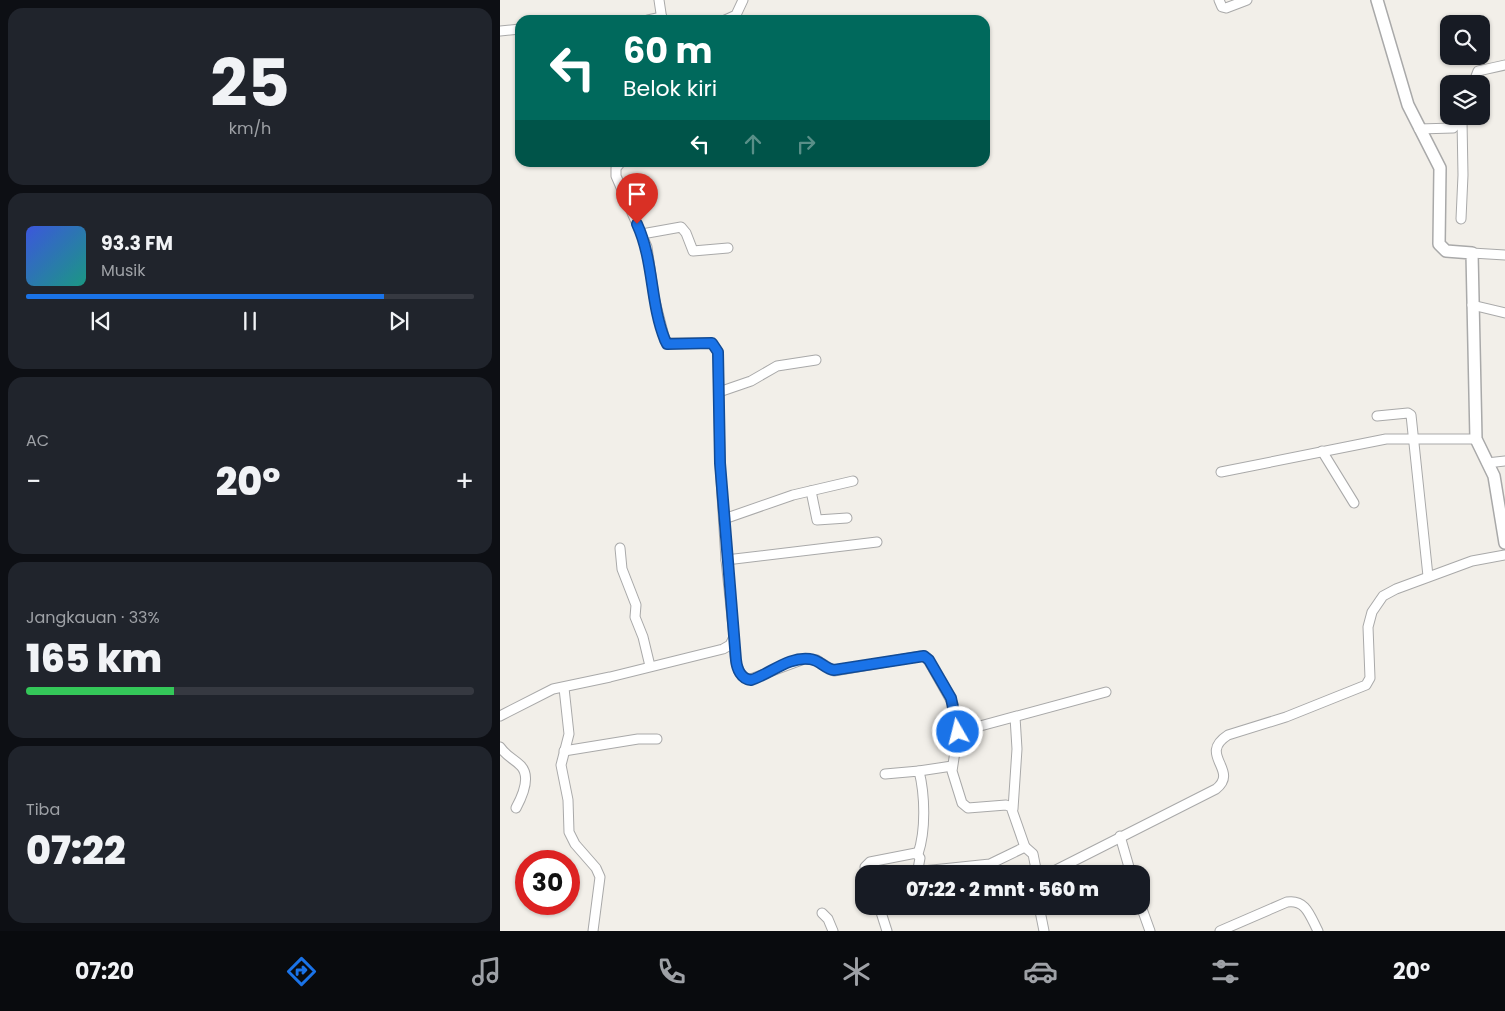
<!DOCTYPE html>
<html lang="id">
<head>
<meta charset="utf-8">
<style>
  :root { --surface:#171b24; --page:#20242c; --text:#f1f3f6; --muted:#9ea1a6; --line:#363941; --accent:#1a73e8 }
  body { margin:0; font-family:Poppins,sans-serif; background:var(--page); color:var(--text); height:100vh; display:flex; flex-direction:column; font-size:19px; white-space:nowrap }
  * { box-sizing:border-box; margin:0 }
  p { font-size:16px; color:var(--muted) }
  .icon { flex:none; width:28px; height:28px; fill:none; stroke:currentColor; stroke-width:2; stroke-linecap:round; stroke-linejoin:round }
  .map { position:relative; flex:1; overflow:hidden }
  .side { display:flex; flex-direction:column; gap:8px; padding:8px; background:#0d0f14; width:500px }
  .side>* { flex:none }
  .guide { position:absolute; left:15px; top:15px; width:475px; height:152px; border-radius:15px; box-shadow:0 1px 4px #0004; background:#00695c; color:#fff; overflow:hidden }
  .tools { position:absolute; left:940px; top:15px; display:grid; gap:10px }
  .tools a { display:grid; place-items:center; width:50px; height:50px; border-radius:10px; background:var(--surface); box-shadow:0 1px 4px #0004; font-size:25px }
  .speed { position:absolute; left:15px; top:850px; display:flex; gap:10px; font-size:25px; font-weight:700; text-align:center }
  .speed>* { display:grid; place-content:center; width:65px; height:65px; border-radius:50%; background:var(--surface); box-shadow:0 1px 4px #0004; line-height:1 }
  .speed .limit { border:8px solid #d22; background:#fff; color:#111 }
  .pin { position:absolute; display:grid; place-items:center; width:42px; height:42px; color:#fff; margin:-51px -21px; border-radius:50% 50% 50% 0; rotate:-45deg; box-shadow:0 0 5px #0007 }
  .pin .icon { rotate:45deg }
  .me { position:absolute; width:55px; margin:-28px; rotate:352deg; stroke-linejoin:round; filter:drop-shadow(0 0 4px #0008) }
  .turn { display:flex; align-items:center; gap:18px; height:105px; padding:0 25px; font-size:22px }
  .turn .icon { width:65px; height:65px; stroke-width:2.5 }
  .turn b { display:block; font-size:35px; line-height:42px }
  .lanes { display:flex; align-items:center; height:48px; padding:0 25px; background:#0003; justify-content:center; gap:25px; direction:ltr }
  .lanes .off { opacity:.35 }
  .big { font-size:38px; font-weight:800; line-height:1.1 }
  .side .card { flex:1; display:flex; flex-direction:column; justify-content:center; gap:8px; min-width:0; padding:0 18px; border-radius:15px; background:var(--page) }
  .side .dial { align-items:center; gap:0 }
  .dial b { font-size:65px; line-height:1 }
  .song { display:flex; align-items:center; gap:15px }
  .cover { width:60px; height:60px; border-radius:8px; background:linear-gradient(135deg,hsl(230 70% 55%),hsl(170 70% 35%)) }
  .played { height:5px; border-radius:2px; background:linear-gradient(90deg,var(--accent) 80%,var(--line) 80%) }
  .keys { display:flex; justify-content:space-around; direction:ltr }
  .heat { display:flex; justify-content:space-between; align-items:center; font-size:28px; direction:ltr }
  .charge { height:8px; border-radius:4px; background:linear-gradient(90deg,#34c759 33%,var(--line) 0) }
  .trip { position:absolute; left:355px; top:865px; width:295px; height:50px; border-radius:15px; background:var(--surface); box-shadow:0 1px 4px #0004; font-weight:800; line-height:50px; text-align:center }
  .dock { display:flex; height:80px; justify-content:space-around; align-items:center; background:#090b0e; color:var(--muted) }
  .dock .icon { width:35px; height:35px }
  .dock .current { color:var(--accent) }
  .dock b { font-size:22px; color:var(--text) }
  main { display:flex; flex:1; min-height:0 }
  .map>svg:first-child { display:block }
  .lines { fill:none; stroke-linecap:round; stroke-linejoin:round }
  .minor-casing { stroke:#a9a9a9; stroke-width:11 }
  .tertiary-casing { stroke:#a9a9a9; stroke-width:14 }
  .minor { stroke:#fff; stroke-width:9 }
  .tertiary { stroke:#fff; stroke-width:11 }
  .route-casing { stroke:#114b97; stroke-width:12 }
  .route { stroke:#1a73e8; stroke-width:9 }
</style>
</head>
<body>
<main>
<section class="side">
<div class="card dial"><b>25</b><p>km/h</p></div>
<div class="card">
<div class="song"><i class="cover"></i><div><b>93.3 FM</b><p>Musik</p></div></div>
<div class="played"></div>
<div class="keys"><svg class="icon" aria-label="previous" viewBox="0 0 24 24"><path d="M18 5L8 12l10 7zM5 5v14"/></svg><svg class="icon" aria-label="pause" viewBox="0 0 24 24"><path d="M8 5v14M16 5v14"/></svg><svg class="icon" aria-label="next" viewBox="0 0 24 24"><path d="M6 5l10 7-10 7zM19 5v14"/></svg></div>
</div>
<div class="card"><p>AC</p>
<div class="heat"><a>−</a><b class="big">20°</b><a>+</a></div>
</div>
<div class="card"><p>Jangkauan · 33%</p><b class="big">165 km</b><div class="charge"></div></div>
<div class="card"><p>Tiba</p><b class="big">07:22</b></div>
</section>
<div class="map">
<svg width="1005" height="931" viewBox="0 0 1005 931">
  <rect width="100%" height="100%" fill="#f2efe9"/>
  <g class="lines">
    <defs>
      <g id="minor">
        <path d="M159,0L162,20"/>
        <path d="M719,0L722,7L726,8L747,0"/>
        <path d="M148,20L162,17"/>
        <path d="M225,20L236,15L243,0"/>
        <path d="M0,31L20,29"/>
        <path d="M973,84L978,71L1005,65"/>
        <path d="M919,129L953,128L964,117"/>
        <path d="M961,219L963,175L962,121"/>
        <path d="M142,234L181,227L186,233L193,251L228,248"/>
        <path d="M972,253L1005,255"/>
        <path d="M972,305L1005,313"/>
        <path d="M219,392L251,381L277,366L316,360"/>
        <path d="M877,416L908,413L911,415L928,576"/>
        <path d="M822,451L854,503"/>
        <path d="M987,463L1005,461"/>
        <path d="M721,472L886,439H976"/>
        <path d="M311,491L317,520L347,518"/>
        <path d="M224,519L293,495L353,481"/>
        <path d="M120,548L122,569L136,605L135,617L143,637L150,666"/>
        <path d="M226,560L377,542"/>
        <path d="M234,638C235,652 233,672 248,680L304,659L317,660L334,671L421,656L427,658L453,704L458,732L452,771L462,803L468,808L506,805L511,807L525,847"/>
        <path d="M64,688L69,734L61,765L68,800L69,832L75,844L96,868L100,877L93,931"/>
        <path d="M0,716L53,689L110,677L223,649L230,645L234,637L226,560L220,463L218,352L212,343H167L165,340L154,297L147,247L116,176V168L121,162"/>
        <path d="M458,732L606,692"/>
        <path d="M0,747C7,757 13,758 21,766C31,777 22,797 16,808"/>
        <path d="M64,751L138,739H157"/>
        <path d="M419,771L452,766"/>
        <path d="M385,774L419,771C425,795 426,830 418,854"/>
        <path d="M513,809L517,749L515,717"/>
        <path d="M620,836L631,874"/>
        <path d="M367,874L365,867L370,862L416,853L420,858L418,869L423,871L490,864L525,847L533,854L537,874"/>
        <path d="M548,874L716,789C740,770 697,755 728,735L786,717L866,685L870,678L868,627L872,612L883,596L896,589L972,561L1005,555"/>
        <path d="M379,906L387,931"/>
        <path d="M539,906L544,931"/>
        <path d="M641,906L650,931"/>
        <path d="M322,913L328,919L333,931"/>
        <path d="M720,931L787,902C806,899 810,916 818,931"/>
      </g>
      <path id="tertiary" d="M877,0L908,105L940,168L939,244L946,251L972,253L976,439L994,476L1005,543"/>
    </defs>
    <use href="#minor" class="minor-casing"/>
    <use href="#tertiary" class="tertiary-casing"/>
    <use href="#minor" class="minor"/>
    <use href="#tertiary" class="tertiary"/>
  </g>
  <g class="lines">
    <defs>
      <path id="route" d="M137,224C154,261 150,303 165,340L167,344L212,343L218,352L220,463L236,660C237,669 241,679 251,680C270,674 289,656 310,659C320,660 325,669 334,670L424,656L429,660L451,698L458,732"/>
    </defs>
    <use href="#route" class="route-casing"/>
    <use href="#route" class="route"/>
  </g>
</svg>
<div class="tools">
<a><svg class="icon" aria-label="search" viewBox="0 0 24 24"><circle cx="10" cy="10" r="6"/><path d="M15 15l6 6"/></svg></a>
<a><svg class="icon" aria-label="layers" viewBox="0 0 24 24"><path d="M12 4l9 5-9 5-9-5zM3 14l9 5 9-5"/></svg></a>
</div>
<div class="speed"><div class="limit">30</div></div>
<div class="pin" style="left:137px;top:224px;background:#d93025"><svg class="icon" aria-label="arrive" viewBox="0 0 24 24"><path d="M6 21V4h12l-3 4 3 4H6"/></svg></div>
<svg class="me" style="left:458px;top:732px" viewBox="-20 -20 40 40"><circle r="17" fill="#1a73e8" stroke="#fff" stroke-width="3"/><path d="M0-11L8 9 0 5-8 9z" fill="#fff"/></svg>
<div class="trip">07:22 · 2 mnt · 560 m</div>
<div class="guide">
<div class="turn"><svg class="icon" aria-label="left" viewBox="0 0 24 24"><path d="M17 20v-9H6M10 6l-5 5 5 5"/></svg><div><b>60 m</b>Belok kiri</div></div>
<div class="lanes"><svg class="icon" aria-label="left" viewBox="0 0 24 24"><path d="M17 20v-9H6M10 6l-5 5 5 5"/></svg><svg class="icon off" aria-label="ahead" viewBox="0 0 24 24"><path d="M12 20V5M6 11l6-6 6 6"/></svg><svg class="icon off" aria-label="right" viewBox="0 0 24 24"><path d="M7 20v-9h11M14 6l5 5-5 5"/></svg></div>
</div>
</div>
</main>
<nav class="dock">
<b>07:20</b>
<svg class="icon current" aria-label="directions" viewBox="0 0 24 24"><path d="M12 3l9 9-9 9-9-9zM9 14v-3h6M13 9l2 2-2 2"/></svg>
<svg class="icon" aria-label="music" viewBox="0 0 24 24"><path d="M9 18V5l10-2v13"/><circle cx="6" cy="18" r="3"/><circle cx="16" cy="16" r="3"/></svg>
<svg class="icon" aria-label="phone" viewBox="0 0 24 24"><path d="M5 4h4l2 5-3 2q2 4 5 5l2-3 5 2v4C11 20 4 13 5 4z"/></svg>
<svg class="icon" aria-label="climate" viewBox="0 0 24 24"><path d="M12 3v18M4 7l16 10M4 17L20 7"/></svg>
<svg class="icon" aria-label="car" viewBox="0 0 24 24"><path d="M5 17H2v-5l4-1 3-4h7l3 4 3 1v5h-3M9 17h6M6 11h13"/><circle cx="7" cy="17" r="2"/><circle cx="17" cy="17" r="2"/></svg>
<svg class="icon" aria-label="filters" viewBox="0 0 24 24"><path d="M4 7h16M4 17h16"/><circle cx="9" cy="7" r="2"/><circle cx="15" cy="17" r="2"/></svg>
<b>20°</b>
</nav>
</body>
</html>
